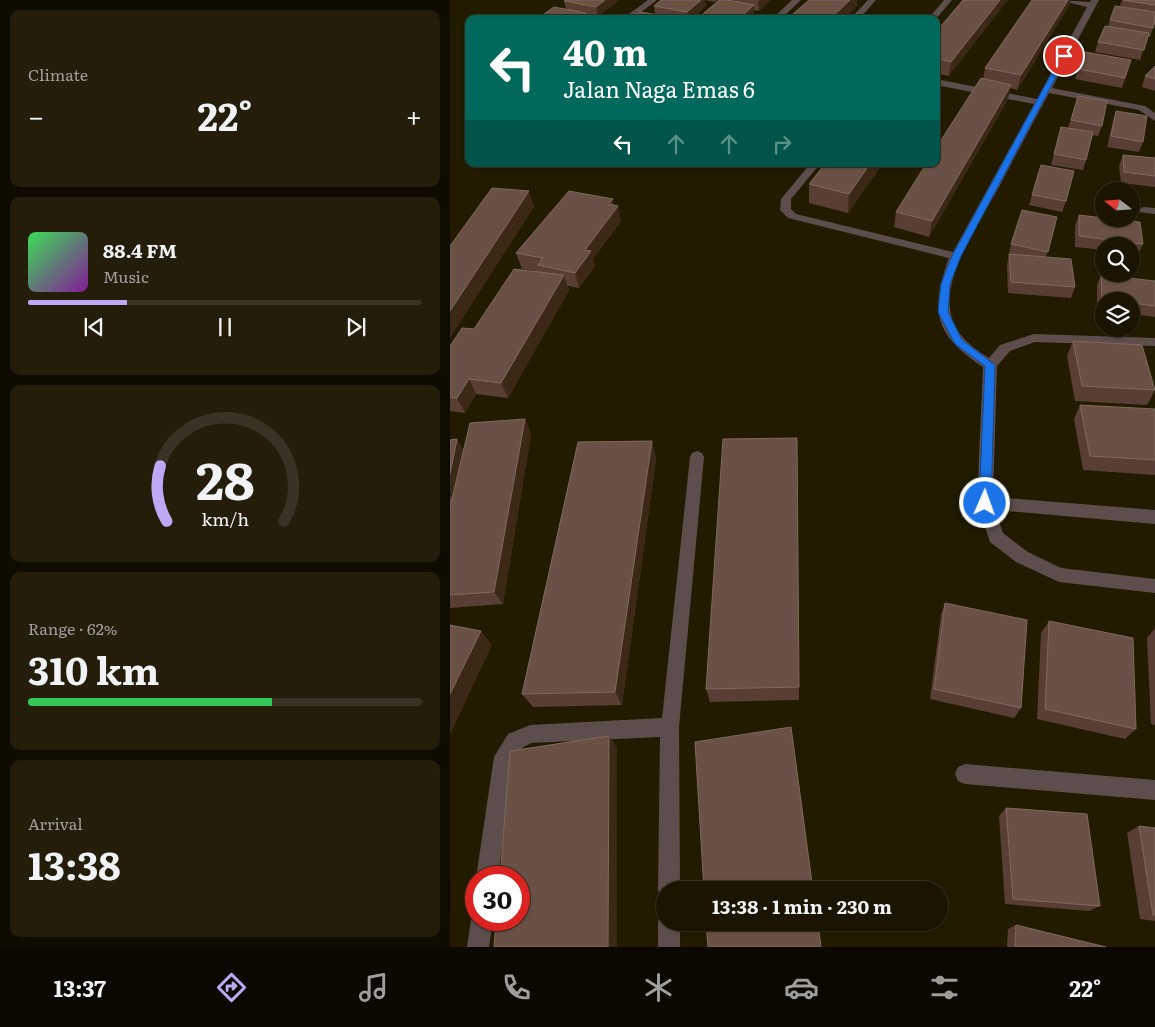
<!DOCTYPE html>
<html lang="en">
<head>
<meta charset="utf-8">
<style>
  :root { --surface:#1a1400; --page:#231d0a; --text:#f1f3f6; --muted:#9f9e99; --line:#383322; --accent:#bda9f5 }
  body { margin:0; font-family:Literata,serif; background:var(--page); color:var(--text); height:100vh; display:flex; flex-direction:column; font-size:19px; white-space:nowrap }
  * { box-sizing:border-box; margin:0 }
  p { font-size:16px; color:var(--muted) }
  .icon { flex:none; width:28px; height:28px; fill:none; stroke:currentColor; stroke-width:2; stroke-linecap:round; stroke-linejoin:round }
  .map { position:relative; flex:1; overflow:hidden }
  .sheet { display:flex; flex-direction:column; gap:10px; padding:10px; background:#0e0b00; width:450px }
  .sheet>* { flex:none }
  .top-card { position:absolute; left:15px; top:15px; width:475px; height:152px; border-radius:10px; box-shadow:0 1px 4px #0004,0 0 0 1px var(--line); background:#00695c; color:#fff; overflow:hidden }
  .needle { width:32px; rotate:287deg }
  .controls { position:absolute; left:645px; top:182px; display:grid; gap:10px }
  .controls a { display:grid; place-items:center; width:45px; height:45px; border-radius:50%; background:var(--surface); box-shadow:0 1px 4px #0004,0 0 0 1px var(--line); font-size:25px }
  .speed { position:absolute; left:15px; top:866px; display:flex; gap:10px; font-size:25px; font-weight:700; text-align:center }
  .speed>* { display:grid; place-content:center; width:65px; height:65px; border-radius:50%; background:var(--surface); box-shadow:0 1px 4px #0004,0 0 0 1px var(--line); line-height:1 }
  .speed .limit { border:8px solid #d22; background:#fff; color:#111 }
  .pin { position:absolute; display:grid; place-items:center; width:42px; height:42px; color:#fff; margin:-21px; border:2px solid #fff; border-radius:50%; box-shadow:0 1px 5px #0007 }
  .me { position:absolute; width:55px; margin:-28px; rotate:2deg; stroke-linejoin:round; filter:drop-shadow(0 0 4px #0008) }
  .turn { display:flex; align-items:center; gap:18px; height:105px; padding:0 15px; font-size:22px }
  .turn .icon { width:65px; height:65px; stroke-width:2.5 }
  .turn b { display:block; font-size:35px; line-height:42px }
  .lanes { display:flex; align-items:center; height:48px; padding:0 15px; background:#0003; justify-content:center; gap:25px; direction:ltr }
  .lanes .off { opacity:.35 }
  .big { font-size:38px; font-weight:700; line-height:1.1 }
  .sheet .card { flex:1; display:flex; flex-direction:column; justify-content:center; gap:8px; min-width:0; padding:0 18px; border-radius:10px; background:var(--page) }
  .sheet .dial { align-items:center; gap:0 }
  .dial svg { height:130px; overflow:visible; fill:none; stroke:var(--line); stroke-width:7; stroke-linecap:round; text-anchor:middle }
  .dial text { fill:var(--text); stroke:none }
  .song { display:flex; align-items:center; gap:15px }
  .cover { width:60px; height:60px; border-radius:8px; background:linear-gradient(135deg,hsl(130 70% 55%),hsl(290 70% 35%)) }
  .played { height:5px; border-radius:2px; background:linear-gradient(90deg,var(--accent) 25%,var(--line) 25%) }
  .keys { display:flex; justify-content:space-around; direction:ltr }
  .heat { display:flex; justify-content:space-between; align-items:center; font-size:28px; direction:ltr }
  .charge { height:8px; border-radius:4px; background:linear-gradient(90deg,#34c759 62%,var(--line) 0) }
  .trip { position:absolute; left:206px; top:881px; width:292px; height:50px; border-radius:25px; background:var(--surface); box-shadow:0 1px 4px #0004,0 0 0 1px var(--line); font-weight:700; line-height:50px; text-align:center }
  .menu { display:flex; height:80px; justify-content:space-around; align-items:center; background:#0a0800; color:var(--muted) }
  .menu .icon { width:35px; height:35px }
  .menu .selected { color:var(--accent) }
  .menu b { font-size:22px; color:var(--text) }
  main { display:flex; flex:1; min-height:0 }
  .map>svg:first-child { display:block }
  .lines { fill:none; stroke-linecap:round; stroke-linejoin:round }
  .minor { fill:#5d4e4d; fill-rule:evenodd }
  .wall { fill:#593e34 }
  .shaded-wall { fill:#3c2817 }
  .building { fill:#6a5145; stroke:#7f695d }
  .route { fill:#1a73e8; stroke:#114b97 }
</style>
</head>
<body>
<main>
<section class="sheet">
<div class="card"><p>Climate</p>
<div class="heat"><a>−</a><b class="big">22°</b><a>+</a></div>
</div>
<div class="card">
<div class="song"><i class="cover"></i><div><b>88.4 FM</b><p>Music</p></div></div>
<div class="played"></div>
<div class="keys"><svg class="icon" aria-label="previous" viewBox="0 0 24 24"><path d="M18 5L8 12l10 7zM5 5v14"/></svg><svg class="icon" aria-label="pause" viewBox="0 0 24 24"><path d="M8 5v14M16 5v14"/></svg><svg class="icon" aria-label="next" viewBox="0 0 24 24"><path d="M6 5l10 7-10 7zM19 5v14"/></svg></div>
</div>
<div class="card dial"><svg viewBox="0 0 100 80">
<path d="M14 69A42 42 0 1 1 86 69"/>
<path d="M14 69A42 42 0 0 1 10 35" stroke="#bda9f5"/>
<text x="50" y="56" font-size="32" font-weight="700">28</text>
<text x="50" y="72" font-size="11">km/h</text>
</svg></div>
<div class="card"><p>Range · 62%</p><b class="big">310 km</b><div class="charge"></div></div>
<div class="card"><p>Arrival</p><b class="big">13:38</b></div>
</section>
<div class="map">
<svg width="705" height="947" viewBox="0 0 705 947">
  <rect width="100%" height="100%" fill="#221b00"/>
  <g class="lines">
    <g class="minor">
      <path d="M198,0H207L182,19H172Z"/>
      <path d="M342,0H351L331,19H322Z"/>
      <path d="M418,0H426L409,19H400Z"/>
      <path d="M494,0H502L486,19H478Z"/>
      <path d="M609,0L640,2L641,0H649L602,88L695,106L705,113V121L689,110L599,93C582,125 565,156 549,187C531,220 495,271 500,309C503,333 520,346 539,358L550,345L584,334L705,338V346L585,342L560,351L547,366L543,497L705,510V524L545,510L553,533L578,552L611,568L705,579V593L609,582L566,562L540,542L527,503L533,367C485,335 479,312 499,258L338,218L330,210L331,199L360,164H370L341,199V209L346,214L503,252L584,104L486,85V79L587,99L637,7Z"/>
      <path d="M693,207L705,208V214L689,212L688,210Z"/>
      <path d="M247,451L252,453L254,457L229,727L230,890H215V899L211,898L208,890L210,737L81,743L72,748L63,760L48,878H26L44,757L58,734L80,725L212,718L240,457L242,453Z"/>
      <path d="M515,764L705,780V800L515,784L508,781L505,774L508,767Z"/>
      <path d="M26,911V920H43L39,947H17L21,920Z"/>
      <path d="M215,913V922H230V947H208V922L211,914Z"/>
    </g>
  </g>
  <g class="wall">
    <path d="M211,0H267L265,2L255,0L256,6L241,19H182L205,14L204,6Z"/>
    <path d="M269,0H320L309,11L304,10V14L300,19H253V14Z"/>
    <path d="M513,0L499,76L489,74L487,86L486,88V32Z"/>
    <path d="M582,0H621L620,4L567,90L560,88L558,99L479,237L444,227L446,212L533,79L535,68Z"/>
    <path d="M672,0H705V22L700,37H698L690,60L645,52L648,42L658,27L660,20L670,6Z"/>
    <path d="M114,1H168L148,16L137,14L138,19H87L116,9Z"/>
    <path d="M681,60L672,88L625,79L628,69Z"/>
    <path d="M705,66V91L692,87L695,76Z"/>
    <path d="M628,96L652,126L648,136L642,135L636,160L633,170L601,165L611,127L618,128Z"/>
    <path d="M666,111L693,142L689,152L657,147L663,121Z"/>
    <path d="M673,155L705,158V187L671,183L669,166Z"/>
    <path d="M375,164H432L398,213L359,203V184Z"/>
    <path d="M591,165L616,201L612,212L579,205Z"/>
    <path d="M164,205L171,221L143,259L145,266L129,288L118,286L119,290L58,398L26,394L15,413L0,411V346L24,329L86,271L72,269L66,253Z"/>
    <path d="M629,215L693,244L688,254L681,253V246H654V250L625,247V226Z"/>
    <path d="M607,217L596,257L625,287L621,298L558,293L557,265L561,244Z"/>
    <path d="M651,275L705,281V317L681,314V301H654V310H647V285Z"/>
    <path d="M623,341L705,390L697,405L625,401L617,356Z"/>
    <path d="M630,405L705,409V475L633,470L624,419Z"/>
    <path d="M75,419L81,434L53,604L0,608V440L7,439L13,450Z"/>
    <path d="M347,438L349,700L260,702L256,689Z"/>
    <path d="M202,441L206,459L172,705L83,707L72,694Z"/>
    <path d="M495,603L571,708L564,718L480,699L491,615Z"/>
    <path d="M599,621L686,729L675,739L587,719L591,633Z"/>
    <path d="M705,628V725L701,724L697,638Z"/>
    <path d="M556,808L650,906L639,911L555,904L549,816Z"/>
    <path d="M689,826L705,828V921L690,919L677,833Z"/>
    <path d="M566,925L656,947H557L558,929Z"/>
  </g>
  <g class="shaded-wall">
    <path d="M155,0H168V1L148,16L146,7Z"/>
    <path d="M251,0H255L256,6L241,19H238L237,12Z"/>
    <path d="M310,0H320L309,11L308,1Z"/>
    <path d="M400,0H407V6L394,19H380Z"/>
    <path d="M550,0H558L499,76L501,62Z"/>
    <path d="M618,0H621L620,4L567,90L571,75Z"/>
    <path d="M304,5V14L300,19H289Z"/>
    <path d="M136,13L138,19H128Z"/>
    <path d="M490,68L487,86L486,88V73Z"/>
    <path d="M561,85L558,99L479,237L482,221Z"/>
    <path d="M420,164H432L398,213L399,194Z"/>
    <path d="M79,191L84,207L0,338V311Z"/>
    <path d="M163,199L165,210L168,206L171,221L143,259L145,266L129,288L125,273L135,250L159,204Z"/>
    <path d="M114,275L119,290L58,398L51,383Z"/>
    <path d="M19,379L26,394L15,413L7,398Z"/>
    <path d="M75,419L81,434L53,604L44,592Z"/>
    <path d="M7,439L15,454L6,505L0,496V474Z"/>
    <path d="M202,441L206,459L172,705L165,692Z"/>
    <path d="M31,631L42,645L0,735V694Z"/>
    <path d="M159,736L167,747V947H158Z"/>
  </g>
  <g class="building">
    <path d="M115,0H155L146,7L114,1Z"/>
    <path d="M211,0H251L237,12L204,6Z"/>
    <path d="M269,0H277L304,5L289,19H278L253,14Z"/>
    <path d="M359,0H400L380,19H337Z"/>
    <path d="M513,0H550L501,62L486,58V32Z"/>
    <path d="M582,0H618L571,75L535,68Z"/>
    <path d="M673,0H705V5Z"/>
    <path d="M665,6L705,12V22L703,28L660,20Z"/>
    <path d="M104,7L136,13L128,19H87Z"/>
    <path d="M191,12L225,18L224,19H182Z"/>
    <path d="M655,26L699,33L694,50L648,42Z"/>
    <path d="M635,52L681,60L675,78L628,69Z"/>
    <path d="M705,66V79L695,76Z"/>
    <path d="M486,67L490,68L486,73Z"/>
    <path d="M531,78L561,85L482,221L446,212L476,164H486V148Z"/>
    <path d="M628,96L657,101L652,126L621,120Z"/>
    <path d="M666,111L697,116L693,142L661,136Z"/>
    <path d="M611,127L643,132L636,160L604,154Z"/>
    <path d="M673,155L705,158V176L674,172Z"/>
    <path d="M375,164H420L399,194L359,184Z"/>
    <path d="M591,165L624,171L616,201L582,195Z"/>
    <path d="M42,188L79,191L0,311V246Z"/>
    <path d="M119,191L163,199L159,204L168,206L135,250L141,251L125,273L88,265L93,258L66,253Z"/>
    <path d="M572,210L607,217L598,252L561,244Z"/>
    <path d="M629,215L654,218V219L690,222L693,244L629,236Z"/>
    <path d="M559,254L621,259L625,287L561,282Z"/>
    <path d="M64,269L114,275L51,383L19,379L7,398L0,397V346L12,328L24,329Z"/>
    <path d="M651,275L705,281V306L681,303V301H670L652,299Z"/>
    <path d="M623,341L692,345L705,390L632,386Z"/>
    <path d="M630,405L705,409V460L640,456Z"/>
    <path d="M75,419L44,592L0,595V507L20,423Z"/>
    <path d="M347,438L349,687L256,689L273,439Z"/>
    <path d="M7,439L0,474V440Z"/>
    <path d="M202,441L165,692L72,694L128,442Z"/>
    <path d="M495,603L577,620L571,708L484,689Z"/>
    <path d="M599,621L683,638L686,729L595,709Z"/>
    <path d="M0,625L31,631L0,694Z"/>
    <path d="M341,727L363,890H254L245,742Z"/>
    <path d="M159,736L158,947H44L46,920H69V878H50L60,751Z"/>
    <path d="M556,808L637,814L650,906L563,899Z"/>
    <path d="M689,826L705,828V915H703Z"/>
    <path d="M256,922H368L371,947H258Z"/>
    <path d="M566,925L656,947H565Z"/>
  </g>
  <path class="route" d="M614,54L617,56L511,256L500,284L498,312L512,340L545,365L541,503L539,506H531L529,503L535,366L505,344L488,312L491,284L502,256L611,56Z"/>
</svg>
<div class="controls">
<a><svg class="needle" viewBox="-14 -14 28 28"><path d="M0-13l5 13h-10z" fill="#e53935"/><path d="M0 13l5-13h-10z" fill="#9f9e99"/></svg></a>
<a><svg class="icon" aria-label="search" viewBox="0 0 24 24"><circle cx="10" cy="10" r="6"/><path d="M15 15l6 6"/></svg></a>
<a><svg class="icon" aria-label="layers" viewBox="0 0 24 24"><path d="M12 4l9 5-9 5-9-5zM3 14l9 5 9-5"/></svg></a>
</div>
<div class="speed"><div class="limit">30</div></div>
<div class="pin" style="left:614px;top:56px;background:#d93025"><svg class="icon" aria-label="arrive" viewBox="0 0 24 24"><path d="M6 21V4h12l-3 4 3 4H6"/></svg></div>
<svg class="me" style="left:535px;top:503px" viewBox="-20 -20 40 40"><circle r="17" fill="#1a73e8" stroke="#fff" stroke-width="3"/><path d="M0-11L8 9 0 5-8 9z" fill="#fff"/></svg>
<div class="trip">13:38 · 1 min · 230 m</div>
<div class="top-card">
<div class="turn"><svg class="icon" aria-label="left" viewBox="0 0 24 24"><path d="M17 20v-9H6M10 6l-5 5 5 5"/></svg><div><b>40 m</b>Jalan Naga Emas 6</div></div>
<div class="lanes"><svg class="icon" aria-label="left" viewBox="0 0 24 24"><path d="M17 20v-9H6M10 6l-5 5 5 5"/></svg><svg class="icon off" aria-label="ahead" viewBox="0 0 24 24"><path d="M12 20V5M6 11l6-6 6 6"/></svg><svg class="icon off" aria-label="ahead" viewBox="0 0 24 24"><path d="M12 20V5M6 11l6-6 6 6"/></svg><svg class="icon off" aria-label="right" viewBox="0 0 24 24"><path d="M7 20v-9h11M14 6l5 5-5 5"/></svg></div>
</div>
</div>
</main>
<nav class="menu">
<b>13:37</b>
<svg class="icon selected" aria-label="directions" viewBox="0 0 24 24"><path d="M12 3l9 9-9 9-9-9zM9 14v-3h6M13 9l2 2-2 2"/></svg>
<svg class="icon" aria-label="music" viewBox="0 0 24 24"><path d="M9 18V5l10-2v13"/><circle cx="6" cy="18" r="3"/><circle cx="16" cy="16" r="3"/></svg>
<svg class="icon" aria-label="phone" viewBox="0 0 24 24"><path d="M5 4h4l2 5-3 2q2 4 5 5l2-3 5 2v4C11 20 4 13 5 4z"/></svg>
<svg class="icon" aria-label="climate" viewBox="0 0 24 24"><path d="M12 3v18M4 7l16 10M4 17L20 7"/></svg>
<svg class="icon" aria-label="car" viewBox="0 0 24 24"><path d="M5 17H2v-5l4-1 3-4h7l3 4 3 1v5h-3M9 17h6M6 11h13"/><circle cx="7" cy="17" r="2"/><circle cx="17" cy="17" r="2"/></svg>
<svg class="icon" aria-label="filters" viewBox="0 0 24 24"><path d="M4 7h16M4 17h16"/><circle cx="9" cy="7" r="2"/><circle cx="15" cy="17" r="2"/></svg>
<b>22°</b>
</nav>
</body>
</html>
